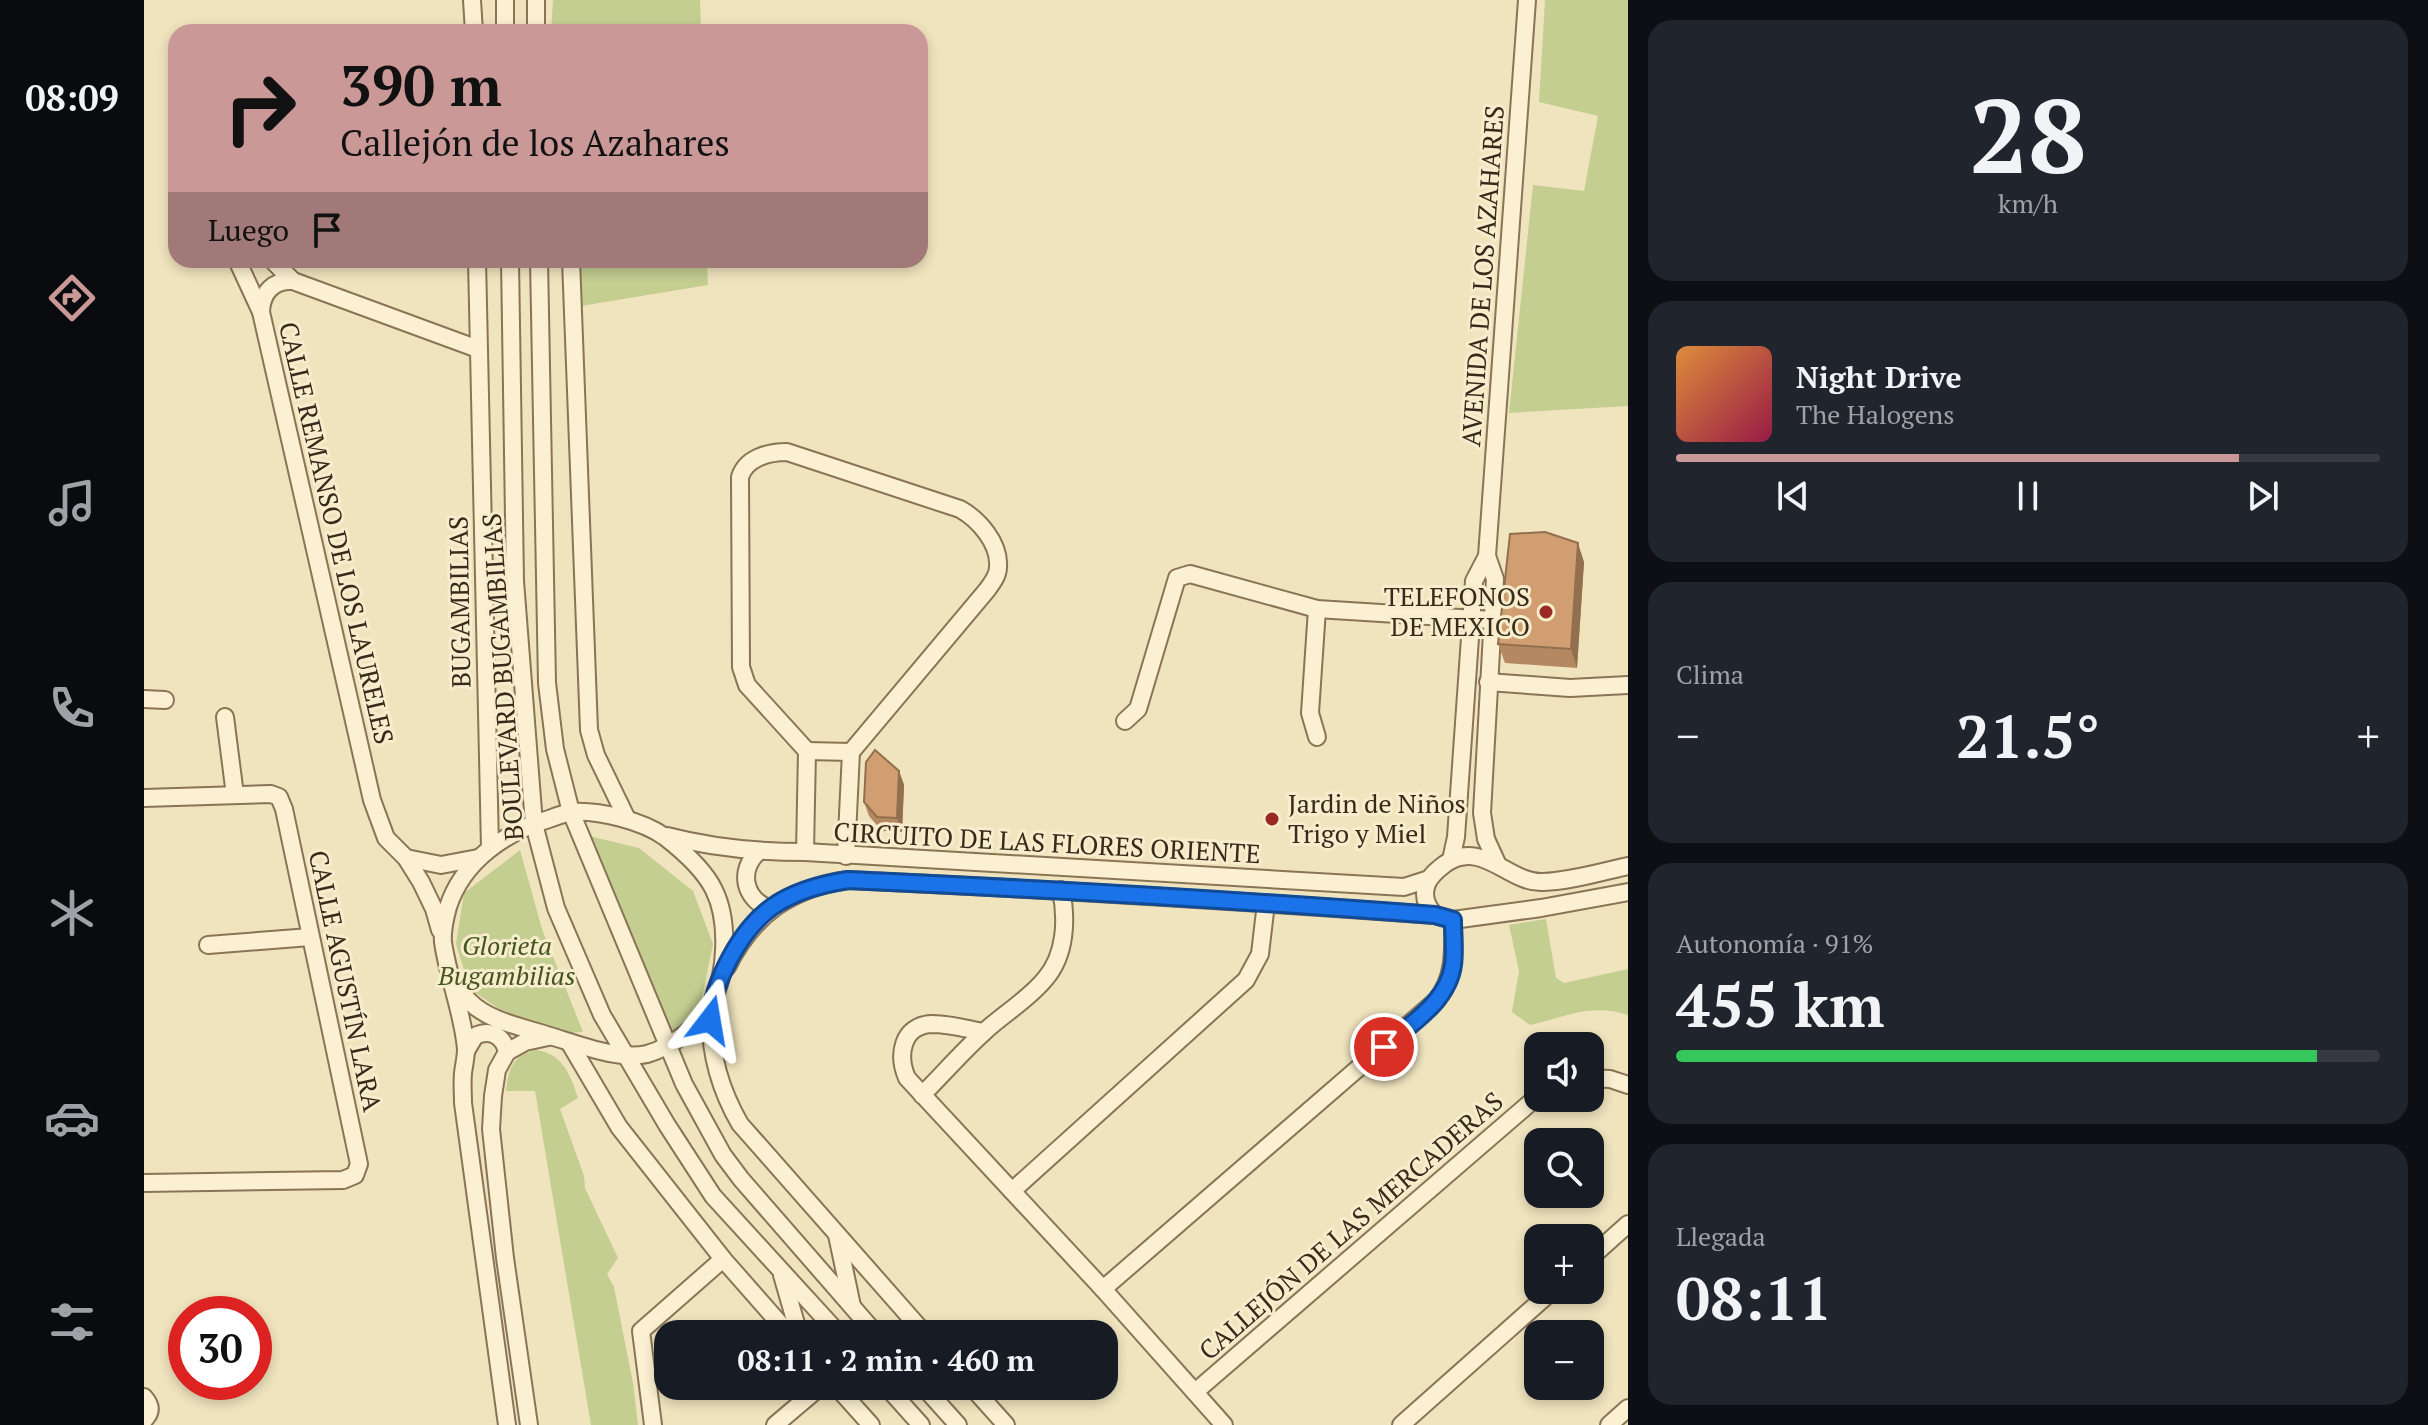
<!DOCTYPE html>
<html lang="es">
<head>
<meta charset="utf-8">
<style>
  :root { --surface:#171b24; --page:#20242c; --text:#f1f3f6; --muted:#9ea1a6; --line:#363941; --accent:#ca9897 }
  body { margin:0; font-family:"PT Serif",serif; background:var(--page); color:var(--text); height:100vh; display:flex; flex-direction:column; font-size:30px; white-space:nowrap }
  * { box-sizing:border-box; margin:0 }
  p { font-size:26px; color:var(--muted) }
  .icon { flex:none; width:44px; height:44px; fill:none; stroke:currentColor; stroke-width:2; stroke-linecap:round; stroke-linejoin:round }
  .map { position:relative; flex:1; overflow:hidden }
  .side { display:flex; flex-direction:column; gap:20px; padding:20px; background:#0d0f14; width:800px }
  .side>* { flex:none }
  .guide { position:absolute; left:24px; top:24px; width:760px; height:244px; border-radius:24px; box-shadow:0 4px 12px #0003; background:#ca9897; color:#111; overflow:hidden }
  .tools { position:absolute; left:1380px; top:1032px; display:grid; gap:16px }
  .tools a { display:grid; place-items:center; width:80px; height:80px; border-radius:16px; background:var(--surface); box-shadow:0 4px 12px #0003; font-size:40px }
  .speed { position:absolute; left:24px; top:1296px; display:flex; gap:16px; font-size:40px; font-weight:700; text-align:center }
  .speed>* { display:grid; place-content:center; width:104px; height:104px; border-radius:50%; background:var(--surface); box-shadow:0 4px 12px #0003; line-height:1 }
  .speed .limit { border:12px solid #d22; background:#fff; color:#111 }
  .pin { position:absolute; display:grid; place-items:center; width:68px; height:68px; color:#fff; margin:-34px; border:4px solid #fff; border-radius:50%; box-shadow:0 2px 8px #0007 }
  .me { position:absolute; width:88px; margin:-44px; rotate:14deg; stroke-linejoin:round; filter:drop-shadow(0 0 6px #0008) }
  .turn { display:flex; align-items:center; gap:28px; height:168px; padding:0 40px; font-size:36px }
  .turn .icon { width:104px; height:104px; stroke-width:2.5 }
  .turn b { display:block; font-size:56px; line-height:68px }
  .then { display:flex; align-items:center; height:76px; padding:0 40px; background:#0003; gap:16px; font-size:30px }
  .big { font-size:60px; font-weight:800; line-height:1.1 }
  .side .tile { flex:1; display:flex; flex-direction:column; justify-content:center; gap:12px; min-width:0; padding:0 28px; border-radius:24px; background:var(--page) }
  .side .dial { align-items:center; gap:0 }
  .dial b { font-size:104px; line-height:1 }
  .song { display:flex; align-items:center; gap:24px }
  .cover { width:96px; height:96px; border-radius:12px; background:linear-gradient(135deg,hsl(30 70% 55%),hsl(340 70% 35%)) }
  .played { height:8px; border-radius:4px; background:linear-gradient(90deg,var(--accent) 80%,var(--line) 80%) }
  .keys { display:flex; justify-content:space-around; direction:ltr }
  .heat { display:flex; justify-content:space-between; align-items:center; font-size:44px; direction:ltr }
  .charge { height:12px; border-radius:6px; background:linear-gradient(90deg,#34c759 91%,var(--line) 0) }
  .trip { position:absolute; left:510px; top:1320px; width:464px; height:80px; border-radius:24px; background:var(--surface); box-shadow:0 4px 12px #0003; font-weight:800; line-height:80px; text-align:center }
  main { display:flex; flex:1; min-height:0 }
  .tabs { display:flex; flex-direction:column; width:144px; justify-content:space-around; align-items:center; background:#090b0e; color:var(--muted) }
  .tabs .icon { width:56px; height:56px }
  .tabs .selected { color:var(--accent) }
  .tabs b { font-size:36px; color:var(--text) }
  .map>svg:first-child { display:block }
  .green { fill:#c4ce91 }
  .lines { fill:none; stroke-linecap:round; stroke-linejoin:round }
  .minor-casing { stroke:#897456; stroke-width:20 }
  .minor { stroke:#fbf0d1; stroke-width:16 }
  .wall { fill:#b48861 }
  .shaded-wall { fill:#926f4f }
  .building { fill:#d19e71; stroke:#926f4f; stroke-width:2 }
  .route-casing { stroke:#114b97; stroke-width:20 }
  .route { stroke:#1a73e8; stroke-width:14 }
  .poi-dot { fill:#9b2822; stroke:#f7edcd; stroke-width:3 }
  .labels { text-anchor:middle; stroke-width:6; stroke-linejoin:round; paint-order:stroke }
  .street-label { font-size:26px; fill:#382a1b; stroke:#f7edcd }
  .poi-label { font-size:26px; fill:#382a1b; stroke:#f7edcd; text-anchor:end }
  .park-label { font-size:26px; font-style:italic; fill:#455520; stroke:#f7edcd }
</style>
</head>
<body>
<main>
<nav class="tabs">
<b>08:09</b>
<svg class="icon selected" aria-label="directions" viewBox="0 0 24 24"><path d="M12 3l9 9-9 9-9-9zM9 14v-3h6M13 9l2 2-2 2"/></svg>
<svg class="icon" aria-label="music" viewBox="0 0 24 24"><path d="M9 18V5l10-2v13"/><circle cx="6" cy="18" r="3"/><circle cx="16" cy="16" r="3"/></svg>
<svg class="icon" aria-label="phone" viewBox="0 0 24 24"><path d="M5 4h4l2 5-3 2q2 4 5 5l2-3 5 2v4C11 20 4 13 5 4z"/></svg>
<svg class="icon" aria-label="climate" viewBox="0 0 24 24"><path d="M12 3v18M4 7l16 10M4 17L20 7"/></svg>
<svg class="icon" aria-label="car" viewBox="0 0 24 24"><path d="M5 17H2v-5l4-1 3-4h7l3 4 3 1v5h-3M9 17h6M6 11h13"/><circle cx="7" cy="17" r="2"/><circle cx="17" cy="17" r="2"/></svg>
<svg class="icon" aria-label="filters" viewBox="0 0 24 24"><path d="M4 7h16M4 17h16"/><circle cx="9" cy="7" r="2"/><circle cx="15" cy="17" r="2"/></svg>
</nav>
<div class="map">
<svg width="1484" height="1425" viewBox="0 0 1484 1425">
  <rect width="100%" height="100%" fill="#f0e4be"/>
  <g class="green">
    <path d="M409,0H556L557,32H407Z"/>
    <path d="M1401,0H1484V406L1365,413L1389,185L1440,191L1454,116L1395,102Z"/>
    <path d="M433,260H563L564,285L437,306Z"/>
    <path d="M445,836L495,848L549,891L569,944L556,1007L528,1034Z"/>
    <path d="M376,850L398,929L439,1032L423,1033L358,1011L326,989L312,944L320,893Z"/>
    <path d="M1402,919L1412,978L1420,983L1484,969V1015C1445,1003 1423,1017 1386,1025L1368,1012L1375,971L1365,925Z"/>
    <path d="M392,1050C417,1053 426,1073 433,1095L434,1098L416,1109L440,1176L441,1188L474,1258L463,1274L470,1287L489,1383L494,1425H447L391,1091H362C364,1069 369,1055 392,1050Z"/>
  </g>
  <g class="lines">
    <defs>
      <g id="minor">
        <path d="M328,0L330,32"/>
        <path d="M361,0V32"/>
        <path d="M392,32V0"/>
        <path d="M93,260L117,312"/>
        <path d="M128,260L149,281"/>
        <path d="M333,260L346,848"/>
        <path d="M366,260L371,581L390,824L412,908L458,1015L523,1125L569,1196L695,1334"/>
        <path d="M395,260L403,683L411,749L427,812L540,1084L579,1155L597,1179L732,1334"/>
        <path d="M427,260L445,730L452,755L483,819"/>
        <path d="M1343,556L1351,579L1338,813L1342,839L1353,863"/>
        <path d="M1344,682L1426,688L1484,685"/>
        <path d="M0,699L21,700"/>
        <path d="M81,717L91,795"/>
        <path d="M981,721L994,709L1033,578L1046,574L1173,609L1348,620"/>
        <path d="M1173,737L1166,713L1173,609"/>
        <path d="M663,751L707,752"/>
        <path d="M0,798L127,794L135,797L140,809L215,1164L211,1175L199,1180L0,1183"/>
        <path d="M523,836C569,848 613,852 661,852L1260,887L1285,879"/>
        <path d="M614,852C594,871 600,899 626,909"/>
        <path d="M661,852L663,751L603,685L597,667L596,477C602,458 624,452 643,452L816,509C834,519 856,543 854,567C854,576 848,583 843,590L707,752L702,856"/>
        <path d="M262,858L297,865L334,858"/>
        <path d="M1307,860L1312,837L1330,581L1343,556L1383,0"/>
        <path d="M1291,915C1283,907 1279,898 1282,887C1284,877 1293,870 1301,864C1338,838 1365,884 1399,882C1427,881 1457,872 1484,866"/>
        <path d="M296,930L290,909L277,882L262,858L242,838L228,800L117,312C118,292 129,280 149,281L334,349"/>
        <path d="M64,945L166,937"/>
        <path d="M583,967C609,915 646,888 704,880C900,889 1095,901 1291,915L1309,920L1397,908L1484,892"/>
        <path d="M307,978C313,985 319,995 326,1002C345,1021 378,1027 403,1035C431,1043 474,1061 503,1054C528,1047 557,1025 568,1002C583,972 585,920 570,890C560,869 539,851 521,837C499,821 455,810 428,812C421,813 413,816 405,819C361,832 319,861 304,907C301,918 298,931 299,942C304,978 319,1013 322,1049C322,1057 320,1065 319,1073C318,1083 319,1093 319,1103L363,1425"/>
        <path d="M567,1004C564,1048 574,1086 596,1124L781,1334"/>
        <path d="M840,1032C823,1029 805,1024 788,1024C758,1025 753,1055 763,1078L959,1289L1080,1425"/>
        <path d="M425,1042L475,1127L579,1259L645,1334"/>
        <path d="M322,1051L331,1036C346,1029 359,1035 363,1052"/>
        <path d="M1446,1078L1466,1079L1484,1085"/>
        <path d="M778,1095C799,1074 818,1052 840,1032C859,1014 884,1000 901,979C922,955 923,919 917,890"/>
        <path d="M868,1191L1102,980L1116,954L1122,903"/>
        <path d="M693,1235L708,1306"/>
        <path d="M1446,1258L1484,1224"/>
        <path d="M638,1275L655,1334"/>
        <path d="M959,1289L1293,1000C1312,975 1309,949 1309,920"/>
        <path d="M692,1386L727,1425"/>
        <path d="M742,1386L777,1425"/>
        <path d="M779,1386L814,1425"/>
        <path d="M827,1386L862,1425"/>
        <path d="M1051,1392L1394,1096"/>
        <path d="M0,1397C7,1405 8,1412 0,1420"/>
        <path d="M385,1425L361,1258L347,1129L349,1096L353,1070L363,1052L381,1042L404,1037"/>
        <path d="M509,1425L497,1331L579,1259"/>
        <path d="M631,1425L677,1386"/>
        <path d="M1257,1425L1409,1290"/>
        <path d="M1465,1425L1484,1408"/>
      </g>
    </defs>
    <use href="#minor" class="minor-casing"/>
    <use href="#minor" class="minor"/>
  </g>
  <g class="wall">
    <path d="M1440,562L1433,668L1361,663L1354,644Z"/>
    <path d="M755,771L760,785L758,832L738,831L725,816L720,802Z"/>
  </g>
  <g class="shaded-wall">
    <path d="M1434,543L1440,562L1433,668L1427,649Z"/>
    <path d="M755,771L760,785L758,832L753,818Z"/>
  </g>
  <g class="building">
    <path d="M1401,532L1434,543L1427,649L1354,644L1366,534Z"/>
    <path d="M731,750L755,771L753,818L733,817L720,802L722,762Z"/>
  </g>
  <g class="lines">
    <defs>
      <path id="route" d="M566,1020C569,982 596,930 628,907C649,892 678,884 704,880C900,889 1095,900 1291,915L1309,920C1309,935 1311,950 1309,965C1304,1002 1266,1024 1240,1047"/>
    </defs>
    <use href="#route" class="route-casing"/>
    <use href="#route" class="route"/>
  </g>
  <g class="poi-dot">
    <circle cx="1402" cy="612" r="8"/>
    <circle cx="1128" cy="819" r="8"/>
  </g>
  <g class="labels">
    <g class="street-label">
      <text transform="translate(1339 276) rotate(-86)" y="9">AVENIDA DE LOS AZAHARES</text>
      <text transform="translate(192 533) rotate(77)" y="9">CALLE REMANSO DE LOS LAURELES</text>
      <text transform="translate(316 602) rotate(-91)" y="9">BUGAMBILIAS</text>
      <text transform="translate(359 677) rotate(-94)" y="9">BOULEVARD BUGAMBILIAS</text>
      <text transform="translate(903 843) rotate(3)" y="9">CIRCUITO DE LAS FLORES ORIENTE</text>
      <text transform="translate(201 981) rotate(78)" y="9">CALLE AGUSTÍN LARA</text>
      <text transform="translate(1207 1226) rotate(-41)" y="9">CALLEJÓN DE LAS MERCADERAS</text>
    </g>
    <g class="poi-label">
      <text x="1386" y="606">TELEFONOS<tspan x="1386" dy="30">DE MEXICO</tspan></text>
      <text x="1144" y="813" text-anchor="start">Jardin de Niños<tspan x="1144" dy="30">Trigo y Miel</tspan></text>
    </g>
    <g class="park-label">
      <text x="363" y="955">Glorieta<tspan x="363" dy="30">Bugambilias</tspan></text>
    </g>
  </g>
</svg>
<div class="tools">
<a><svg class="icon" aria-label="sound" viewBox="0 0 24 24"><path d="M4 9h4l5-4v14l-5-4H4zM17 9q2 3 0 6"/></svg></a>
<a><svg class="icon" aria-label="search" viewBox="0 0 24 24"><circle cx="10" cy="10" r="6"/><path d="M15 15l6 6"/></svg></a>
<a>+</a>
<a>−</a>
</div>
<div class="speed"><div class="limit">30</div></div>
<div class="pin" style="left:1240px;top:1047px;background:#d93025"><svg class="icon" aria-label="arrive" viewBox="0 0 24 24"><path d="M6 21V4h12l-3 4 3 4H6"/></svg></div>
<svg class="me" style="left:566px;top:1020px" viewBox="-20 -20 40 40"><path d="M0-17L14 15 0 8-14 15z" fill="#1a73e8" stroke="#fff" stroke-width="4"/></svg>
<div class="trip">08:11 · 2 min · 460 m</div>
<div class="guide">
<div class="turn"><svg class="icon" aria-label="right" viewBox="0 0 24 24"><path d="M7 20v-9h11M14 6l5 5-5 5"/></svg><div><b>390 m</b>Callejón de los Azahares</div></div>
<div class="then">Luego<svg class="icon" aria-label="arrive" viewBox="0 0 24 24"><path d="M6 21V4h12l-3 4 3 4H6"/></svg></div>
</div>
</div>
<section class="side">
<div class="tile dial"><b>28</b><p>km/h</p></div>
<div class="tile">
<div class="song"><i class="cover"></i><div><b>Night Drive</b><p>The Halogens</p></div></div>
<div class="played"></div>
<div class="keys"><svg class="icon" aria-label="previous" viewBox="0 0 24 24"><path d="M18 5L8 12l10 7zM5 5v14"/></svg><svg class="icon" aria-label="pause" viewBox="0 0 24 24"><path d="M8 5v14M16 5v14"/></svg><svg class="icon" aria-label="next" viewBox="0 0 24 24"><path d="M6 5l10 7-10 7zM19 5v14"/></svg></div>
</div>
<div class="tile"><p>Clima</p>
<div class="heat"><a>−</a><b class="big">21.5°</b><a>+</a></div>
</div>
<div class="tile"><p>Autonomía · 91%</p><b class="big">455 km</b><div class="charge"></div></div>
<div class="tile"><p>Llegada</p><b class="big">08:11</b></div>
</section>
</main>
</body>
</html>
